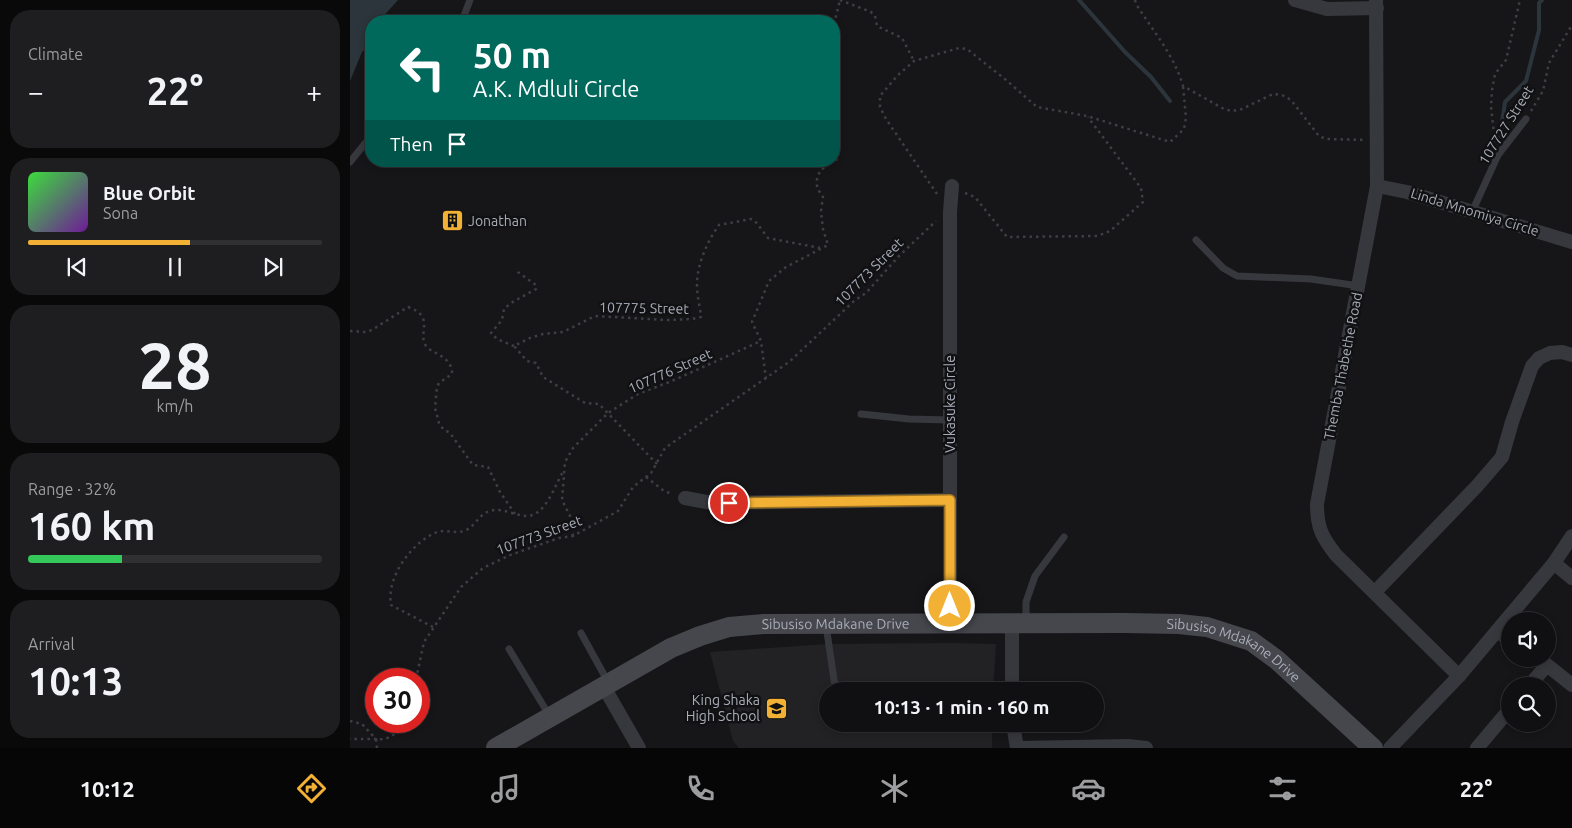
<!DOCTYPE html>
<html lang="en">
<head>
<meta charset="utf-8">
<style>
  :root { --surface:#101012; --page:#1e1e20; --text:#f1f3f6; --muted:#9c9d9f; --line:#303032; --accent:#f2b134 }
  body { margin:0; font-family:Ubuntu,sans-serif; background:var(--page); color:var(--text); height:100vh; display:flex; flex-direction:column; font-size:19px; white-space:nowrap }
  * { box-sizing:border-box; margin:0 }
  p { font-size:16px; color:var(--muted) }
  .icon { flex:none; width:28px; height:28px; fill:none; stroke:currentColor; stroke-width:2; stroke-linecap:round; stroke-linejoin:round }
  .map { position:relative; flex:1; overflow:hidden }
  .drawer { display:flex; flex-direction:column; gap:10px; padding:10px; background:#09090a; width:350px }
  .drawer>* { flex:none }
  .hud { position:absolute; left:15px; top:15px; width:475px; height:152px; border-radius:20px; box-shadow:0 2px 8px #0003,0 0 0 1px var(--line); background:#00695c; color:#fff; overflow:hidden }
  .tools { position:absolute; left:1151px; top:612px; display:grid; gap:10px }
  .tools a { display:grid; place-items:center; width:55px; height:55px; border-radius:50%; background:var(--surface); box-shadow:0 2px 8px #0003,0 0 0 1px var(--line); font-size:25px }
  .speed { position:absolute; left:15px; top:668px; display:flex; gap:10px; font-size:25px; font-weight:700; text-align:center }
  .speed>* { display:grid; place-content:center; width:65px; height:65px; border-radius:50%; background:var(--surface); box-shadow:0 2px 8px #0003,0 0 0 1px var(--line); line-height:1 }
  .speed .limit { border:8px solid #d22; background:#fff; color:#111 }
  .pin { position:absolute; display:grid; place-items:center; width:42px; height:42px; color:#fff; margin:-21px; border:2px solid #fff; border-radius:50%; box-shadow:0 1px 5px #0007 }
  .me { position:absolute; width:55px; margin:-28px; rotate:0deg; stroke-linejoin:round; filter:drop-shadow(0 0 4px #0008) }
  .turn { display:flex; align-items:center; gap:18px; height:105px; padding:0 25px; font-size:22px }
  .turn .icon { width:65px; height:65px; stroke-width:2.5 }
  .turn b { display:block; font-size:35px; line-height:42px }
  .then { display:flex; align-items:center; height:48px; padding:0 25px; background:#0003; gap:10px; font-size:19px }
  .big { font-size:38px; font-weight:600; line-height:1.1 }
  .drawer .widget { flex:1; display:flex; flex-direction:column; justify-content:center; gap:8px; min-width:0; padding:0 18px; border-radius:20px; background:var(--page) }
  .drawer .dial { align-items:center; gap:0 }
  .dial b { font-size:65px; line-height:1 }
  .song { display:flex; align-items:center; gap:15px }
  .cover { width:60px; height:60px; border-radius:8px; background:linear-gradient(135deg,hsl(120 70% 55%),hsl(280 70% 35%)) }
  .played { height:5px; border-radius:2px; background:linear-gradient(90deg,var(--accent) 55%,var(--line) 55%) }
  .keys { display:flex; justify-content:space-around; direction:ltr }
  .heat { display:flex; justify-content:space-between; align-items:center; font-size:28px; direction:ltr }
  .charge { height:8px; border-radius:4px; background:linear-gradient(90deg,#34c759 32%,var(--line) 0) }
  .trip { position:absolute; left:469px; top:682px; width:285px; height:50px; border-radius:25px; background:var(--surface); box-shadow:0 2px 8px #0003,0 0 0 1px var(--line); font-weight:600; line-height:50px; text-align:center }
  .menu { display:flex; height:80px; justify-content:space-around; align-items:center; background:#060607; color:var(--muted) }
  .menu .icon { width:35px; height:35px }
  .menu .on { color:var(--accent) }
  .menu b { font-size:22px; color:var(--text) }
  main { display:flex; flex:1; min-height:0 }
  .map>svg:first-child { display:block }
  .built { fill:#222225 }
  .water { fill:#2c353c }
  .lines { fill:none; stroke-linecap:round; stroke-linejoin:round }
  .stream { stroke:#2c353c; stroke-width:4 }
  .path { stroke:#3d3f44; stroke-width:2.5; stroke-dasharray:2.5 4; stroke-linecap:butt }
  .lane { stroke:#37383d; stroke-width:7 }
  .street { stroke:#37383d; stroke-width:14 }
  .secondary { stroke:#45474d; stroke-width:20 }
  .route-casing { stroke:#9d7322; stroke-width:12 }
  .route { stroke:#f2b134; stroke-width:9 }
  .labels { text-anchor:middle; stroke-width:5; stroke-linejoin:round; paint-order:stroke }
  .street-label { font-size:14px; fill:#a8adb8; stroke:#111113 }
  .poi-label { font-size:14px; fill:#a8adb8; stroke:#111113; text-anchor:start }
</style>
</head>
<body>
<main>
<section class="drawer">
<div class="widget"><p>Climate</p>
<div class="heat"><a>−</a><b class="big">22°</b><a>+</a></div>
</div>
<div class="widget">
<div class="song"><i class="cover"></i><div><b>Blue Orbit</b><p>Sona</p></div></div>
<div class="played"></div>
<div class="keys"><svg class="icon" aria-label="previous" viewBox="0 0 24 24"><path d="M18 5L8 12l10 7zM5 5v14"/></svg><svg class="icon" aria-label="pause" viewBox="0 0 24 24"><path d="M8 5v14M16 5v14"/></svg><svg class="icon" aria-label="next" viewBox="0 0 24 24"><path d="M6 5l10 7-10 7zM19 5v14"/></svg></div>
</div>
<div class="widget dial"><b>28</b><p>km/h</p></div>
<div class="widget"><p>Range · 32%</p><b class="big">160 km</b><div class="charge"></div></div>
<div class="widget"><p>Arrival</p><b class="big">10:13</b></div>
</section>
<div class="map">
<svg width="1222" height="748" viewBox="0 0 1222 748">
  <rect width="100%" height="100%" fill="#161618"/>
  <path class="built" d="M602,643L646,644L643,691H478V724H642V748H389L383,741L360,652L478,644Z"/>
  <path class="water" d="M0,0H48L29,21H21V44L12,52L0,81Z"/>
  <g class="lines">
    <g class="stream">
      <path d="M729,0L775,52L801,77L820,101"/>
      <path d="M1150,137L1155,102L1176,81L1189,30V3L1192,0"/>
    </g>
    <g class="path">
      <path d="M490,0L521,12L525,16L527,26L552,38L564,61"/>
      <path d="M785,0L786,4C803,31 824,55 833,86L874,109L882,111L892,109L923,94L932,95L941,100L969,136L976,139L1015,140"/>
      <path d="M484,24L490,0"/>
      <path d="M1181,111L1193,91L1199,63L1222,25"/>
      <path d="M484,141L489,158L484,161"/>
      <path d="M1145,142L1141,107L1142,90L1145,74L1156,60L1170,0"/>
      <path d="M615,193L625,197L657,237L747,236L760,231L793,202L791,188L738,117"/>
      <path d="M587,194L536,119L530,107V96L547,76L564,61L609,48L617,49L656,80L687,107L737,116L820,142L834,129L836,118L833,86"/>
      <path d="M0,331L15,332L22,330L58,307C86,317 67,333 76,346C83,354 96,354 102,369V374L89,383L87,387L85,408L89,423L93,429L100,433L123,465L138,467L150,492L165,514"/>
      <path d="M164,346L147,339L141,333L152,320L154,309L161,303L186,289V285L165,270"/>
      <path d="M416,379L411,341L402,322L419,281L436,267L478,245L473,229L471,211L473,197L467,188V177L471,170L483,161"/>
      <path d="M307,464L249,404L235,403L193,377L186,363L177,361L164,346L180,338L193,334L213,332L245,316L317,320L342,319L351,317C350,307 347,296 347,285C347,264 357,242 369,225L401,219L405,221L418,238L470,248"/>
      <path d="M296,477L314,491L322,494"/>
      <path d="M223,536L221,518L212,500L215,462L223,448L258,413L288,394L322,381L411,341"/>
      <path d="M83,627L41,605C36,577 62,542 87,532C96,529 105,534 114,531C125,527 129,514 140,511C155,506 171,521 185,514C199,506 206,483 214,470"/>
      <path d="M66,679L74,642L111,587L133,568L160,555L209,538L223,536L268,511L283,487L301,473L315,448L439,362L504,301L516,293L549,256L586,221"/>
      <path d="M0,721L12,724L26,739H0"/>
      <path d="M27,748L26,739C40,741 48,732 56,721"/>
    </g>
    <g class="lane">
      <path d="M112,21L120,0"/>
      <path d="M0,162L21,136"/>
      <path d="M1122,212L1148,155L1176,119"/>
      <path d="M846,240L873,268L887,276L961,279L1009,286"/>
      <path d="M511,414L559,419L600,420"/>
      <path d="M676,623V602L685,576L714,537"/>
      <path d="M476,625L484,680L487,691"/>
      <path d="M231,633L258,682"/>
      <path d="M159,649L199,715"/>
    </g>
    <g class="street">
      <path d="M945,0L977,9L1027,8"/>
      <path d="M1026,0L1027,186L967,504C967,528 972,537 986,555L1109,676"/>
      <path d="M1027,186L1057,192L1222,242"/>
      <path d="M335,498L362,503L600,500"/>
      <path d="M1204,563L1222,578"/>
      <path d="M1025,592L1127,486L1152,457L1162,422L1182,366L1189,358L1200,353L1212,352L1222,355"/>
      <path d="M600,623V212L602,186"/>
      <path d="M1147,631L1160,640"/>
      <path d="M1197,665L1222,685"/>
      <path d="M1179,686L1197,665L1188,659"/>
      <path d="M254,687L289,748"/>
      <path d="M662,691V623"/>
      <path d="M663,724L667,748"/>
      <path d="M667,748L778,746L796,748"/>
      <path d="M1040,748L1109,676L1204,563L1222,536"/>
      <path d="M1127,748L1160,709"/>
    </g>
    <path class="secondary" id="s1" d="M146,748L321,648L350,636L379,627L414,624L774,623L829,624L857,627L901,641L927,660L1023,748"/>
  </g>
  <g class="lines">
    <defs>
      <path id="route" d="M379,503L600,500V606"/>
    </defs>
    <use href="#route" class="route-casing"/>
    <use href="#route" class="route"/>
  </g>
  <defs>
    <symbol id="building-square" viewBox="-11 -11 22 22"><rect x="-9" y="-9" width="18" height="18" rx="4" fill="#f2b134" stroke="#111113"/><path d="M-4-6H4V6H1V3H-1V6H-4ZM-2.5-4.3h1.7v1.8h-1.7ZM.8-4.3h1.7v1.8H.8ZM-2.5-1h1.7V.8h-1.7ZM.8-1h1.7V.8H.8Z" fill="#111"/></symbol>
    <symbol id="school-square" viewBox="-11 -11 22 22"><rect x="-9" y="-9" width="18" height="18" rx="4" fill="#f2b134" stroke="#111113"/><path d="M0-5L7-2L0 1L-7-2ZM-4 1L0 2.5L4 1V4Q0 6-4 4Z" fill="#111"/></symbol>
  </defs>
  <g fill-rule="evenodd">
    <use href="#building-square" x="90" y="208" width="25" height="25"/>
    <use href="#school-square" x="414" y="696" width="25" height="25"/>
  </g>
  <g class="labels">
    <g class="street-label">
      <text transform="translate(1156 125) rotate(-58)" y="5">107727 Street</text>
      <text transform="translate(1125 212) rotate(17)" y="5">Linda Mnomiya Circle</text>
      <text transform="translate(519 272) rotate(-45)" y="5">107773 Street</text>
      <text transform="translate(294 308) rotate(1)" y="5">107775 Street</text>
      <text transform="translate(993 366) rotate(-79)" y="5">Themba Thabethe Road</text>
      <text transform="translate(320 371) rotate(-24)" y="5">107776 Street</text>
      <text transform="translate(600 404) rotate(-90)" y="5">Vukasuke Circle</text>
      <text transform="translate(189 535) rotate(-20)" y="5">107773 Street</text>
      <text dy="5" stroke="none"><textPath href="#s1" startOffset="370">Sibusiso Mdakane Drive</textPath></text>
      <text dy="5" stroke="none"><textPath href="#s1" startOffset="775">Sibusiso Mdakane Drive</textPath></text>
    </g>
    <g class="poi-label">
      <text x="118" y="226">Jonathan</text>
      <text x="410" y="705" text-anchor="end">King Shaka<tspan x="410" dy="16">High School</tspan></text>
    </g>
  </g>
</svg>
<div class="tools">
<a><svg class="icon" aria-label="sound" viewBox="0 0 24 24"><path d="M4 9h4l5-4v14l-5-4H4zM17 9q2 3 0 6"/></svg></a>
<a><svg class="icon" aria-label="search" viewBox="0 0 24 24"><circle cx="10" cy="10" r="6"/><path d="M15 15l6 6"/></svg></a>
</div>
<div class="speed"><div class="limit">30</div></div>
<div class="pin" style="left:379px;top:503px;background:#d93025"><svg class="icon" aria-label="arrive" viewBox="0 0 24 24"><path d="M6 21V4h12l-3 4 3 4H6"/></svg></div>
<svg class="me" style="left:600px;top:606px" viewBox="-20 -20 40 40"><circle r="17" fill="#f2b134" stroke="#fff" stroke-width="3"/><path d="M0-11L8 9 0 5-8 9z" fill="#fff"/></svg>
<div class="trip">10:13 · 1 min · 160 m</div>
<div class="hud">
<div class="turn"><svg class="icon" aria-label="left" viewBox="0 0 24 24"><path d="M17 20v-9H6M10 6l-5 5 5 5"/></svg><div><b>50 m</b>A.K. Mdluli Circle</div></div>
<div class="then">Then<svg class="icon" aria-label="arrive" viewBox="0 0 24 24"><path d="M6 21V4h12l-3 4 3 4H6"/></svg></div>
</div>
</div>
</main>
<nav class="menu">
<b>10:12</b>
<svg class="icon on" aria-label="directions" viewBox="0 0 24 24"><path d="M12 3l9 9-9 9-9-9zM9 14v-3h6M13 9l2 2-2 2"/></svg>
<svg class="icon" aria-label="music" viewBox="0 0 24 24"><path d="M9 18V5l10-2v13"/><circle cx="6" cy="18" r="3"/><circle cx="16" cy="16" r="3"/></svg>
<svg class="icon" aria-label="phone" viewBox="0 0 24 24"><path d="M5 4h4l2 5-3 2q2 4 5 5l2-3 5 2v4C11 20 4 13 5 4z"/></svg>
<svg class="icon" aria-label="climate" viewBox="0 0 24 24"><path d="M12 3v18M4 7l16 10M4 17L20 7"/></svg>
<svg class="icon" aria-label="car" viewBox="0 0 24 24"><path d="M5 17H2v-5l4-1 3-4h7l3 4 3 1v5h-3M9 17h6M6 11h13"/><circle cx="7" cy="17" r="2"/><circle cx="17" cy="17" r="2"/></svg>
<svg class="icon" aria-label="filters" viewBox="0 0 24 24"><path d="M4 7h16M4 17h16"/><circle cx="9" cy="7" r="2"/><circle cx="15" cy="17" r="2"/></svg>
<b>22°</b>
</nav>
</body>
</html>
